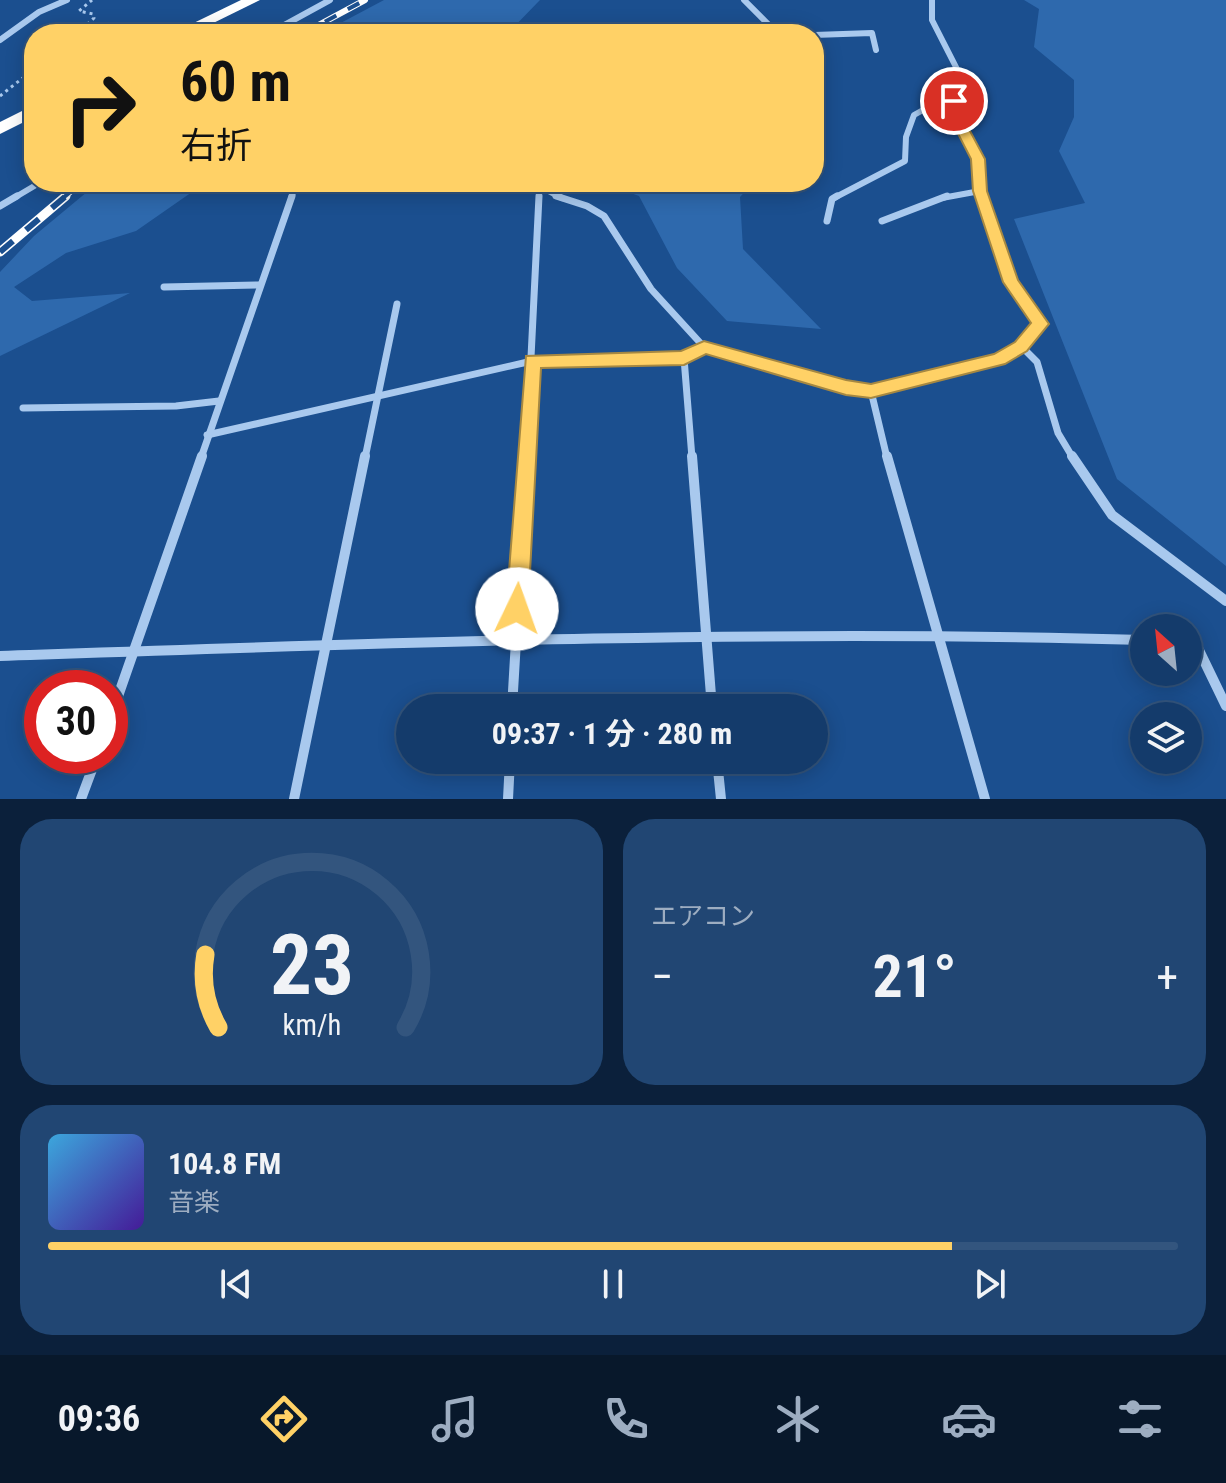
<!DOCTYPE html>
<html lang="ja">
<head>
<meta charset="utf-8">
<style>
  :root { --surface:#143b6b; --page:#214673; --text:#f1f3f6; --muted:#9dadc1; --line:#33557e; --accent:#ffd166 }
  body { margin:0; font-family:"Roboto Condensed","Noto Sans JP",sans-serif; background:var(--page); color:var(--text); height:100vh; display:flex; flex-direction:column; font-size:30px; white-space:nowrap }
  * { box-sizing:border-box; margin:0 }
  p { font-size:26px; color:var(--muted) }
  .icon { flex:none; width:44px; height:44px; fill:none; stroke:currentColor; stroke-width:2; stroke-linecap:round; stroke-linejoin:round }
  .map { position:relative; height:799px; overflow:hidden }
  .panel { display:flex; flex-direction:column; gap:20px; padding:20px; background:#0b203b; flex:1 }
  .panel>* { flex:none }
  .top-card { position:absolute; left:24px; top:24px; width:800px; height:168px; border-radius:32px; box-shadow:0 4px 20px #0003,0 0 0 2px var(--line); background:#ffd166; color:#111; overflow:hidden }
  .needle { width:52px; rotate:333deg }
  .buttons { position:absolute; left:1130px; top:614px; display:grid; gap:16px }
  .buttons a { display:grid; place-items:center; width:72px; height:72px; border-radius:50%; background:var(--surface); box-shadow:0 4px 20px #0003,0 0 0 2px var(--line); font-size:40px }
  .speed { position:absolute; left:24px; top:670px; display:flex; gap:16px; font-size:40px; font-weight:700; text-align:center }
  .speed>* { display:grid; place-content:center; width:104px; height:104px; border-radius:50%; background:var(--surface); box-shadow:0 4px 20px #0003,0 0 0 2px var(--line); line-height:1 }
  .speed .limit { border:12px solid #d22; background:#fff; color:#111 }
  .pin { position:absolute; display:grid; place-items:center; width:68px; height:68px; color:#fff; margin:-34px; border:4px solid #fff; border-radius:50%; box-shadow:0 2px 8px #0007 }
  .me { position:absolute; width:88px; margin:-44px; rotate:3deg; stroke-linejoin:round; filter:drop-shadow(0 0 6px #0008) }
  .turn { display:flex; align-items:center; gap:28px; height:168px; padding:0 24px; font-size:36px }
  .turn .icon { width:104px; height:104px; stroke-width:2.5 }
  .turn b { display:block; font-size:56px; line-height:68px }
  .big { font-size:60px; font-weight:700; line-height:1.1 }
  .panel .widget { flex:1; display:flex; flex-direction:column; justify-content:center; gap:12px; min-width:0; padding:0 28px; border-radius:32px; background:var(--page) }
  .panel .dial { align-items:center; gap:0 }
  .dial svg { height:208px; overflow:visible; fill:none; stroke:var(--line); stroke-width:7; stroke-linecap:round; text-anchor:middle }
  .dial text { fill:var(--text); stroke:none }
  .song { display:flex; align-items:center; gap:24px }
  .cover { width:96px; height:96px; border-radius:12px; background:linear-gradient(135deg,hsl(200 70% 55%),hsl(260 70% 35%)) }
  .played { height:8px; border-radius:4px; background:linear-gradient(90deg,var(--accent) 80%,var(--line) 80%) }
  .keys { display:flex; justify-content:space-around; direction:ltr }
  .heat { display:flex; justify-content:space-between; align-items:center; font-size:44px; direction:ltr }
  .panel .tiles { flex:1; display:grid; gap:20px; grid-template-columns:1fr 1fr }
  .widget:last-child { grid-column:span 2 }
  .trip { position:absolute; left:396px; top:694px; width:432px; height:80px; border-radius:40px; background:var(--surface); box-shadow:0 4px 20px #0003,0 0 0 2px var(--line); font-weight:700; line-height:80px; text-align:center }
  .tab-bar { display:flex; height:128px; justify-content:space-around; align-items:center; background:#08182b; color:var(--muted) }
  .tab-bar .icon { width:56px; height:56px }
  .tab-bar .selected { color:var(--accent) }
  .tab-bar b { font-size:36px; color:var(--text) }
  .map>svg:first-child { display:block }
  .green { fill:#2e69ad }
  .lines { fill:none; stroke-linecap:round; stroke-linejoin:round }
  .path { stroke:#a9c9ee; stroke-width:3; stroke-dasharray:3 4; stroke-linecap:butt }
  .street-far2 { stroke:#a9c9ee; stroke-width:6 }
  .street-far1 { stroke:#a9c9ee; stroke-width:7 }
  .street { stroke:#a9c9ee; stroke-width:10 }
  .highway { fill:#fff; fill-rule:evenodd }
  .rail-far1-casing { stroke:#fff; stroke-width:6 }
  .rail-casing { stroke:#fff; stroke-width:9 }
  .rail-far1 { stroke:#1b4f8f; stroke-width:4; stroke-dasharray:13; stroke-linecap:butt }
  .rail { stroke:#1b4f8f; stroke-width:6; stroke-dasharray:17; stroke-linecap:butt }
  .route { fill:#ffd166; stroke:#a68842; stroke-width:2 }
</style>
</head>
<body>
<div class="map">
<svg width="1226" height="799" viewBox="0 0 1226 799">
  <rect width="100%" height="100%" fill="#1b4f8f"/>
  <g class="green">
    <path d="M384,0H540L507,34H426L410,26L371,23L351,34H320Z"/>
    <path d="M1024,0H1226V566L1117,479L1014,219L1085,203L1059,151L1074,117V80L1034,47L1039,9Z"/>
    <path d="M99,182H197L192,192L136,231L66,253L14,287L32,301L130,293L0,356V272L34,236Z"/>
    <path d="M600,182H754L740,197L743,249L821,329L727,321L677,268L639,196Z"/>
  </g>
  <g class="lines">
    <g class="path">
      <path d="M77,34L94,18L93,14L79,11L92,0"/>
      <path d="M0,96L34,69"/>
    </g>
    <g class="street-far2">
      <path d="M744,0L778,34"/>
      <path d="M932,0V20L959,73L954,101L957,118L978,159L982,198"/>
      <path d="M268,34L330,0"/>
      <path d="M814,35L872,33L876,50"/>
      <path d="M0,40L39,12L67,0"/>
      <path d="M532,182L562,198"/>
      <path d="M14,198L41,182"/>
      <path d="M291,198L297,182"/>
      <path d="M539,198V189"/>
      <path d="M834,198L905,161L906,137L914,115L923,110L955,107"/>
      <path d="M942,198L980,191"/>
    </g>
    <g class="street-far1">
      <path d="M556,196L587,206L604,216L651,289L704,347L846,388L871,391L998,359L1021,346L1040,324L1011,282L982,196"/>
      <path d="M0,206L17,196"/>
      <path d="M827,221L832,199L837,196"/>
      <path d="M882,221L947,196"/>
      <path d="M164,287L259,285"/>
      <path d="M1021,346L1037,362L1058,433L1073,458"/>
      <path d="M684,358L692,458"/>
      <path d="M871,391L887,458"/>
      <path d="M23,408L176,406L219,401"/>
      <path d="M207,435L532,361L684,358L704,347"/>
      <path d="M201,458L292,196"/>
      <path d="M365,458L397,304"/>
      <path d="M526,458L539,196"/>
    </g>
    <g class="street">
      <path d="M692,456L712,708"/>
      <path d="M887,456L985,799"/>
      <path d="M1072,456L1112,515L1226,601"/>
      <path d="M1188,641L1195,642L1226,706"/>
      <path d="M0,656C381,643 762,629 1144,640"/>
      <path d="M512,708L527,456"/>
      <path d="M110,719L202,456"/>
      <path d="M717,760L721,799"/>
      <path d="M81,799L97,756"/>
      <path d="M294,799L365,456"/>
      <path d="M508,799L510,760"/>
    </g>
    <g class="highway">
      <path d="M241,0H260L191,34H171Z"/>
      <path d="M34,105V117L0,134V122Z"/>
    </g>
    <defs>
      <g id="rail-far1">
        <path d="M302,34L365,0"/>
        <path d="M63,198L82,182"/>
      </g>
      <path id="rail" d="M0,252L66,196"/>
    </defs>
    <use href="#rail-far1" class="rail-far1-casing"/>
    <use href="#rail" class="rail-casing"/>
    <use href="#rail-far1" class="rail-far1"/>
    <use href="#rail" class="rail"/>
  </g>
  <path class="route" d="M949,98L960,101L963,118L985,159L987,191L1018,280L1049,324L1027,351L1005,364L871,398L846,395L706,354L684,365L541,368L528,609L525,616L517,619L510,616L506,609L526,356L681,351L704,341L846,380L871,384L994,354L1015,342L1031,323L1003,282L973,191L971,159L950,118Z"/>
</svg>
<div class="buttons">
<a><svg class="needle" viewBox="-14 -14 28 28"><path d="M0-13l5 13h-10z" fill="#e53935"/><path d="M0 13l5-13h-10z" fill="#9dadc1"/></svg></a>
<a><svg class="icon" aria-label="layers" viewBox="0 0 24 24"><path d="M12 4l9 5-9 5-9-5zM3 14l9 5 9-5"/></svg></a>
</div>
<div class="speed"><div class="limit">30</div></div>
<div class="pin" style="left:954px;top:101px;background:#d93025"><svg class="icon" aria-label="arrive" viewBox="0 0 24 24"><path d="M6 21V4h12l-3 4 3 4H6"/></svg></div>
<svg class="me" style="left:517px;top:609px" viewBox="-20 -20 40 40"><circle r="19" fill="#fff"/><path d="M0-13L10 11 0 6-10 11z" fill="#ffd166"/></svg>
<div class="trip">09:37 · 1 分 · 280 m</div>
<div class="top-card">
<div class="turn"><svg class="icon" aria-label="right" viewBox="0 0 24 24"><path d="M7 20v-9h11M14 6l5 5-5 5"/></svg><div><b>60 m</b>右折</div></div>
</div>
</div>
<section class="panel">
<div class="tiles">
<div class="widget dial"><svg viewBox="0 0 100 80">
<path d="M14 69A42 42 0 1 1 86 69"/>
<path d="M14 69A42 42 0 0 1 9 41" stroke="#ffd166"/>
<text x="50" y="56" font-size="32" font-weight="700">23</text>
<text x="50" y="72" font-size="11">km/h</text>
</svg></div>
<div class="widget"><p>エアコン</p>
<div class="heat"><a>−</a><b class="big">21°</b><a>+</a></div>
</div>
<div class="widget">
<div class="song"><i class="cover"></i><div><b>104.8 FM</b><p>音楽</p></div></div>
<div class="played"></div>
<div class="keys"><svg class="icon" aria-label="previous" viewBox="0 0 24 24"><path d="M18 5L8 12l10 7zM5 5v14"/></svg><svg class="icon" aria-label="pause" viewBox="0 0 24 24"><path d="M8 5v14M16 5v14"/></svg><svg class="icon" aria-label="next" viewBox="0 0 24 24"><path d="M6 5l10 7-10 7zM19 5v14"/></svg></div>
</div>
</div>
</section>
<nav class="tab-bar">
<b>09:36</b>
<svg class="icon selected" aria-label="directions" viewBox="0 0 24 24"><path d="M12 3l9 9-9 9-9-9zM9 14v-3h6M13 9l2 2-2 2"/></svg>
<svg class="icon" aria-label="music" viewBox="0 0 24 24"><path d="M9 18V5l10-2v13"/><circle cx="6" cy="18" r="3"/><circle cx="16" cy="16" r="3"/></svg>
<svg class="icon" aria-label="phone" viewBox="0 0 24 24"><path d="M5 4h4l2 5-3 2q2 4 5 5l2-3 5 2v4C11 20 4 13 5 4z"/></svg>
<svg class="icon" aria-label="climate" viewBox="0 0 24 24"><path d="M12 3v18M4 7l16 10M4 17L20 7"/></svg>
<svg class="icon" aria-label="car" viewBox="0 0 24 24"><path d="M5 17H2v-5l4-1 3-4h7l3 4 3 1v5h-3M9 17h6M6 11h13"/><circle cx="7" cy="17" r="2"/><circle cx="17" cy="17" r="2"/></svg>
<svg class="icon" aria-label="filters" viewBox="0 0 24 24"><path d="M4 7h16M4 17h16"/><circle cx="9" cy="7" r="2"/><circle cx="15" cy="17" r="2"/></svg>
</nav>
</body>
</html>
